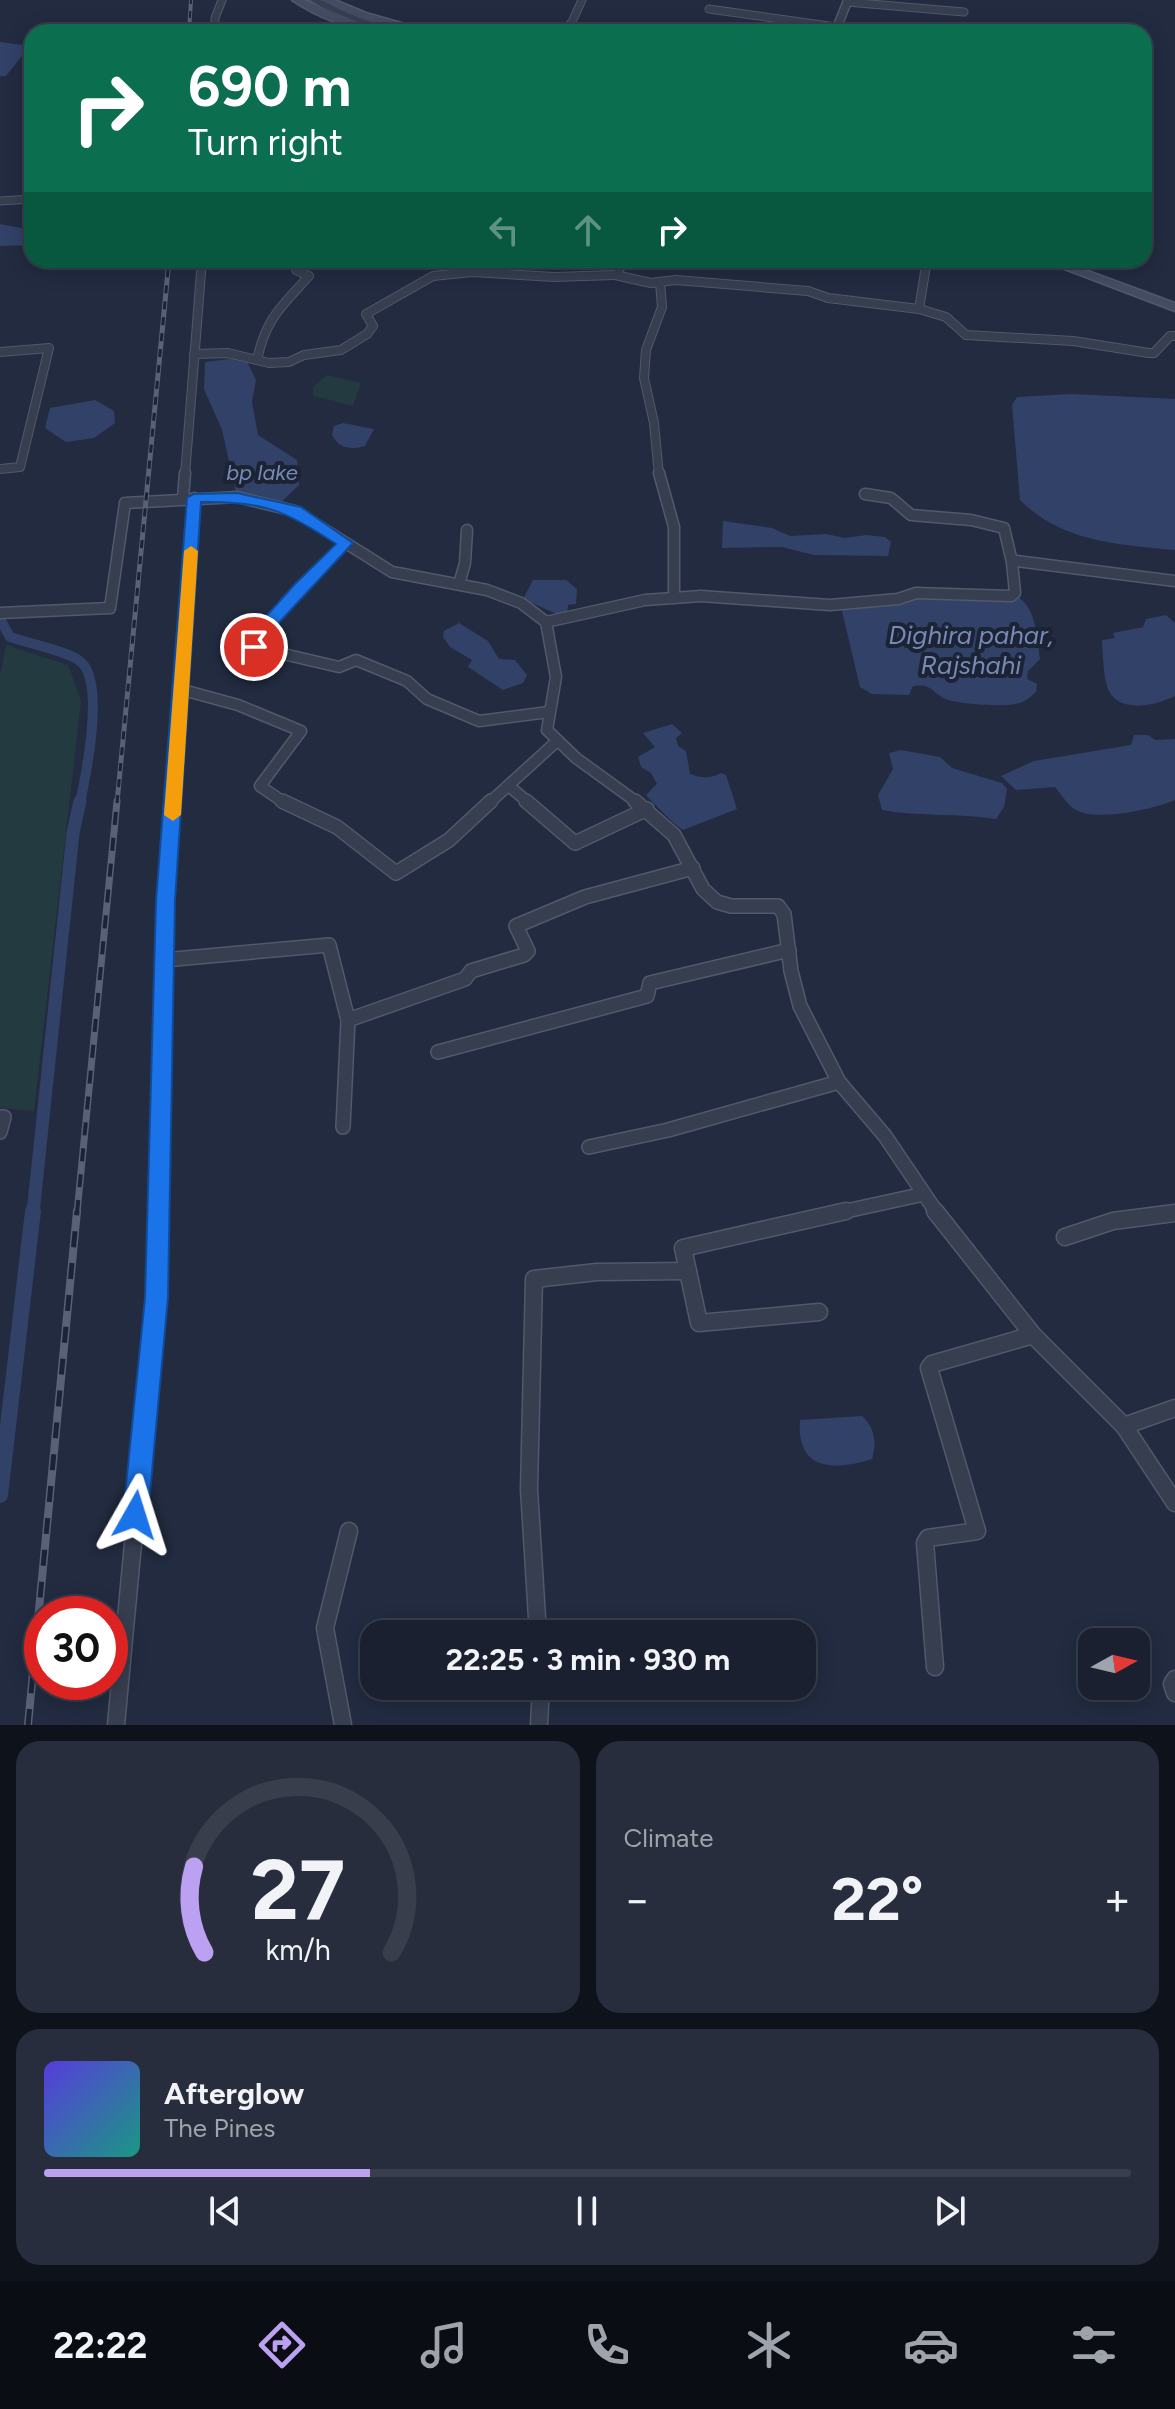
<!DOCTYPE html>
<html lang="en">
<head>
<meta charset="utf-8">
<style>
  :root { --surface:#1a2030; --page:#272d3c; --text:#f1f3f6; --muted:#9fa3ab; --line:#383e4c; --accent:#bca0f2 }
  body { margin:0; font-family:Figtree,sans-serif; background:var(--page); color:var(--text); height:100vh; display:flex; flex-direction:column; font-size:30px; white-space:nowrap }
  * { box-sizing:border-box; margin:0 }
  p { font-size:26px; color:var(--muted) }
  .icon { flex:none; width:44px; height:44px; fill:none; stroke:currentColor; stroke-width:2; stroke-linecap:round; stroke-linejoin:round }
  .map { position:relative; height:1725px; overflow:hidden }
  .panel { display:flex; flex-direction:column; gap:16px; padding:16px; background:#0e121a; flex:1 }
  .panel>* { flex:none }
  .guide { position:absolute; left:24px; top:24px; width:1128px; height:244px; border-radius:24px; box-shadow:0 4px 20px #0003,0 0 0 2px var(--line); background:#0b6e4f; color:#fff; overflow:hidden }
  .needle { width:52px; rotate:82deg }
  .controls { position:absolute; left:1078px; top:1628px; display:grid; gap:16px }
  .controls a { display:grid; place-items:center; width:72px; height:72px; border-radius:16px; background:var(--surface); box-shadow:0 4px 20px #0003,0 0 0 2px var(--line); font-size:40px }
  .speed { position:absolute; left:24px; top:1596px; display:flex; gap:16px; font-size:40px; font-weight:700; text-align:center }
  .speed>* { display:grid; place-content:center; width:104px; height:104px; border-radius:50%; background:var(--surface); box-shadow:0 4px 20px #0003,0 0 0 2px var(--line); line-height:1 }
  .speed .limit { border:12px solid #d22; background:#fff; color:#111 }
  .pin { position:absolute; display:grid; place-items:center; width:68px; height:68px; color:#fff; margin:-34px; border:4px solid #fff; border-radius:50%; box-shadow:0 2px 8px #0007 }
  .me { position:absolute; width:88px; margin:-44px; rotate:6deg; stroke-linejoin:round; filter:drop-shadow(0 0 6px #0008) }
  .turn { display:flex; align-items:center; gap:28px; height:168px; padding:0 32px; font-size:36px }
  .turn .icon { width:104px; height:104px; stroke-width:2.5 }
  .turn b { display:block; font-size:56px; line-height:68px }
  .lanes { display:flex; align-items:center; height:76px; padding:0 32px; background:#0003; justify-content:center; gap:40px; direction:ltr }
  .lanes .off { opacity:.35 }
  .big { font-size:60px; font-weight:700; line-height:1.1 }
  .panel .card { flex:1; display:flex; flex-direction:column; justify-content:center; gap:12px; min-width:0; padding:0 28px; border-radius:24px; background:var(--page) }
  .panel .dial { align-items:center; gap:0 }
  .dial svg { height:208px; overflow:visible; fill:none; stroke:var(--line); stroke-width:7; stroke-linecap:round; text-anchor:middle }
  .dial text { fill:var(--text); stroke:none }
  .song { display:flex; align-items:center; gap:24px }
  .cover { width:96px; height:96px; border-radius:12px; background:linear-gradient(135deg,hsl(250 70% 55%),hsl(170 70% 35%)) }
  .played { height:8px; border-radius:4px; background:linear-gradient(90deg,var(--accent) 30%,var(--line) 30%) }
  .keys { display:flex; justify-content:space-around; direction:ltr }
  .heat { display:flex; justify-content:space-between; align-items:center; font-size:44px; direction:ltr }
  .panel .tiles { flex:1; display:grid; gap:16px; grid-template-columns:1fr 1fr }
  .card:last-child { grid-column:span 2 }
  .trip { position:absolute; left:360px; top:1620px; width:456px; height:80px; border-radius:24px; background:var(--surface); box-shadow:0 4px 20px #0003,0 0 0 2px var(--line); font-weight:700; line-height:80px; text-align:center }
  .dock { display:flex; height:128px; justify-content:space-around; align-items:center; background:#0a0d13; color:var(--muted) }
  .dock .icon { width:56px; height:56px }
  .dock .active { color:var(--accent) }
  .dock b { font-size:36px; color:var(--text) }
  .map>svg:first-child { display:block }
  .green { fill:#243a41 }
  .water { fill:#324167 }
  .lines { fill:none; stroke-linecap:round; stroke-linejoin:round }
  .canal-far2 { stroke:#324167; stroke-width:10 }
  .canal-far1 { stroke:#324167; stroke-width:13 }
  .canal { stroke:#324167; stroke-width:16 }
  .minor-far4-casing { stroke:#51596b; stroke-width:9 }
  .minor-far3-casing { stroke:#51596b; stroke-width:10 }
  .minor-far2-casing { stroke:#51596b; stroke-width:13 }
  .minor-far1-casing { stroke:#51596b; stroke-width:16 }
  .minor-casing { stroke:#51596b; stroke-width:19 }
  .tertiary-casing { stroke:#51596b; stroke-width:3 }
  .secondary-casing { stroke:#51596b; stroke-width:3 }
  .minor-far4 { stroke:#363e50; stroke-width:7 }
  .minor-far3 { stroke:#363e50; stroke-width:8 }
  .minor-far2 { stroke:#363e50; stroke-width:10 }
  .minor-far1 { stroke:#363e50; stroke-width:13 }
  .minor { stroke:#363e50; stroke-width:16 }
  .tertiary { fill:#363e50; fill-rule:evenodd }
  .secondary { fill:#444c63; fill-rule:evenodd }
  .rail-far3-casing { stroke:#586177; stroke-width:4 }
  .rail-far2-casing { stroke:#586177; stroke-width:5 }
  .rail-far1-casing { stroke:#586177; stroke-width:7 }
  .rail-casing { stroke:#586177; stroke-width:8 }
  .rail-far3 { stroke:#1b2335; stroke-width:2; stroke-dasharray:7; stroke-linecap:butt }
  .rail-far2 { stroke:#1b2335; stroke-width:3; stroke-dasharray:8; stroke-linecap:butt }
  .rail-far1 { stroke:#1b2335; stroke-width:4; stroke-dasharray:13; stroke-linecap:butt }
  .rail { stroke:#1b2335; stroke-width:5; stroke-dasharray:16; stroke-linecap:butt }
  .route { fill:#1a73e8; stroke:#114b97; stroke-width:2 }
  .slow { fill:#f59e0b }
  .labels { text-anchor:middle; stroke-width:8; stroke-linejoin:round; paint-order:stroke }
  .far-water-label { font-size:22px; font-style:italic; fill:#778ab5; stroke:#1b2335 }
  .water-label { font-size:26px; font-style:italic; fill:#778ab5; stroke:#1b2335 }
</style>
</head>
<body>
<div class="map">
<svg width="1175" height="1725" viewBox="0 0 1175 1725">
  <rect width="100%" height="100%" fill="#222b40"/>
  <g class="green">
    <path d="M327,375L361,383L353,406L313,396V387Z"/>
    <path d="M6,645L68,665L81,701L34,1111L0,1108V675Z"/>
  </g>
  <g class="water">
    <path d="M0,42L30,46L6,76H0Z"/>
    <path d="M0,224L32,230V245L0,246Z"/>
    <path d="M245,357L256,380L252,402L258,435L297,460L299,485L277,506L237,497L222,430L204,389L205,362Z"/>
    <path d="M1072,394L1175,399V550C1120,545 1061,542 1020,500L1012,405L1017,397Z"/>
    <path d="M95,400L114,411L115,423L94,438L66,442L45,428L50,408Z"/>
    <path d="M343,423L374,429L365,446C351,450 339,449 332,435L334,426Z"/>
    <path d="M723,521L772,528L790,536L826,534L845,538L866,535L885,537L891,542L888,556L814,555L782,547L722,548Z"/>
    <path d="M533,580H566L577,589L576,604L568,605L567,614H557L523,599Z"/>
    <path d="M920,596L1018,597C1037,609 1037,639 1040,659L1028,671L1027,679L1037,684L1036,692C1029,698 1024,703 1015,704C1002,707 957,704 946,699C931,692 932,683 913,686L909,695L872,694L860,687L841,607Z"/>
    <path d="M1166,615L1175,623V696C1155,706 1116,715 1107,686C1103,672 1103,654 1102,640L1115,638L1113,633L1143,627L1146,619Z"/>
    <path d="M459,623L488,641L499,659L515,660L527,675L523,683L503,690L468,667L472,660L450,647L443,637L444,631Z"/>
    <path d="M672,724L682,733L676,738L678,746L686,751L690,774C701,778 710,779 721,773L726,775L737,809L683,830C678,828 651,801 646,795L657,784L651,773L641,767L638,757L655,747L643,733Z"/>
    <path d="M1134,735H1148L1155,740L1175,739V800C1154,809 1097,822 1076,810C1068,806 1061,794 1055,787L1016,790L1001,776L1034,761L1131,745Z"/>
    <path d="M901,750L940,757L952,768L1002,783L1007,789L1004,807L996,819C958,813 920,817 882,810L878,795L893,769L889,753Z"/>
    <path d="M862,1416C875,1428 877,1443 872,1459C834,1471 796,1471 800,1420Z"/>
  </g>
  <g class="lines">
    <path class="canal-far2" d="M0,619L10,637C27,643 69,651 81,662C105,683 86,775 80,803"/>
    <path class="canal-far1" d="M33,1213L73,833L80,801"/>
    <path class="canal" d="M0,1495L33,1211"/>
    <defs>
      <g id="minor-far4">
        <path d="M847,2L964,12"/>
        <path d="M709,9L836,27"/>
        <path d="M215,32V18L222,0"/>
        <path d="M563,32L572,22L582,0"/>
        <path d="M0,201L32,199"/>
      </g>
      <g id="minor-far3">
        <path d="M615,275L651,283L676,280L808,291L828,298L919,309L926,266L923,260"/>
        <path d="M919,309L946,317L966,335L1073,341L1149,353H1154L1170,336H1175"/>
        <path d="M0,352L49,348L20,467L0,469"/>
        <path d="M194,354L228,353L269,363L289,362L304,355L341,350L367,334L373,326L366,314L433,276L472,272L554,277L615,275L626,260"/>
        <path d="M257,360C266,318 281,307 309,276L296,270L309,260"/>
        <path d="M185,475L202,260"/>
        <path d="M659,475L654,423L644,378L646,350L662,307L660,282"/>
      </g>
      <g id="minor-far2">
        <path d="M659,473L674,527V598"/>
        <path d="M865,494L891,498L911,515L971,520L1004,528L1012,562"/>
        <path d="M183,498L185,473"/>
        <path d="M345,543L252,641L254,647L339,667L356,660L407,681L427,699L479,721L549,712"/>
        <path d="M459,584L465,563L467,530"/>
        <path d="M0,613L110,608L125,503L237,497L295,511L392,572L487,590L521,603L546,622L556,677L547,730L576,758L638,803"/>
        <path d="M546,622L645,600L701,596L830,605L898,599L916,593L1011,596L1015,593L1012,562L1016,561L1175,581"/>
        <path d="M183,690L238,705L301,731L260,786L285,803"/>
        <path d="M509,786L529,803"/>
        <path d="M172,803L194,498"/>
        <path d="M489,803L556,742"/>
      </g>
      <g id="minor-far1">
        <path d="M282,801L337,827L396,873L449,840L491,801"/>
        <path d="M526,801L575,843L647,809"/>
        <path d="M635,801L674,835L703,889L717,902L731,906H778L784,914L791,971L800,1006L839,1082L885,1136L937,1213"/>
        <path d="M164,960L329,945L348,1020"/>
        <path d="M438,1052L647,996L650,983L789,950"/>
        <path d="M0,1117H4L0,1132"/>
        <path d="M343,1127L348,1020L465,979L471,971L524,955L528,951L516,926L585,897L693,868"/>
        <path d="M589,1147L668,1130L839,1082"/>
        <path d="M158,1213L165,901L172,801"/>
        <path d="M837,1213L924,1194"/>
        <path d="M1172,1213H1175"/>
      </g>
      <g id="minor">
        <path d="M935,1211L1033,1335L1124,1426L1175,1503"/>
        <path d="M1065,1237L1113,1221L1175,1213"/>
        <path d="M819,1312L699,1323L683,1248L846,1211"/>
        <path d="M1124,1426L1175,1408"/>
        <path d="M538,1634L529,1489L534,1279L597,1272L688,1271"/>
        <path d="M935,1667L925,1543L928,1538L977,1531L929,1368L932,1364L1033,1335"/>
        <path d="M1175,1679L1172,1684L1175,1693"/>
        <path d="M116,1725L156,1298L158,1211"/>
        <path d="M343,1725L325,1628L349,1531"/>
        <path d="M539,1725L541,1686"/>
      </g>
      <g id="tertiary">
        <path d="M310,0H321L367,19L412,32C379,32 337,18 310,0Z"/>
        <path d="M844,0H852L839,32H831Z"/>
      </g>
      <g id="secondary">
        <path d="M292,0H304L383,32C354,32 315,16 292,0Z"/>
        <path d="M323,0H335L366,13L433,32C399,32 351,19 323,0Z"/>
        <path d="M1041,260H1058L1175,303V311Z"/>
      </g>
    </defs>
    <use href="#minor-far4" class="minor-far4-casing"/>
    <use href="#minor-far3" class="minor-far3-casing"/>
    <use href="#minor-far2" class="minor-far2-casing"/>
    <use href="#minor-far1" class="minor-far1-casing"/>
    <use href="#minor" class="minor-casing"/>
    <use href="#tertiary" class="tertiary-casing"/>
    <use href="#secondary" class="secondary-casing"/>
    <use href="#minor-far4" class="minor-far4"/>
    <use href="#minor-far3" class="minor-far3"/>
    <use href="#minor-far2" class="minor-far2"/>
    <use href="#minor-far1" class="minor-far1"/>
    <use href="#minor" class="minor"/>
    <use href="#tertiary" class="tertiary"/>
    <use href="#secondary" class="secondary"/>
    <defs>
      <path id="rail-far3" d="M189,32L191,0"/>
      <path id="rail-far2" d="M117,803L169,260"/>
      <path id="rail-far1" d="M77,1213L117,801"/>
      <path id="rail" d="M28,1725L77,1211"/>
    </defs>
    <use href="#rail-far3" class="rail-far3-casing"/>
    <use href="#rail-far2" class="rail-far2-casing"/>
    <use href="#rail-far1" class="rail-far1-casing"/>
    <use href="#rail" class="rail-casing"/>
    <use href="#rail-far3" class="rail-far3"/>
    <use href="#rail-far2" class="rail-far2"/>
    <use href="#rail-far1" class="rail-far1"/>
    <use href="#rail" class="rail"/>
  </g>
  <path class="route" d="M237,493L301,507L353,543L261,642L260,651L254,653L246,647L247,638L294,585L336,544C285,510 263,501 201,502L175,901L168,1298L148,1515L144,1523L135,1527L127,1523L123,1515L145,1298L156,901L187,498L194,494Z"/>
  <path class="slow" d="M191,546L198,551L181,815L173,821L164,815L184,551Z"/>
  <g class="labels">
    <g class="far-water-label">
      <text x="262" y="480">bp lake</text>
    </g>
    <g class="water-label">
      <text x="971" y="644">Dighira pahar,<tspan x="971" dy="30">Rajshahi</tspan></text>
    </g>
  </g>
</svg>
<div class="controls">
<a><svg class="needle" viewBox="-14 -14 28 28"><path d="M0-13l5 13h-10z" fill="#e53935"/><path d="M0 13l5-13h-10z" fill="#9fa3ab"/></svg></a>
</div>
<div class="speed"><div class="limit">30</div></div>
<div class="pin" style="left:254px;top:647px;background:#d93025"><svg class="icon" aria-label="arrive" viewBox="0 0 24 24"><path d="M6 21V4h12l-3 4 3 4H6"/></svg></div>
<svg class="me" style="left:135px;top:1515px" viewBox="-20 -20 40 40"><path d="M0-17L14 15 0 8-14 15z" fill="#1a73e8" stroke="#fff" stroke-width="4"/></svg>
<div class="trip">22:25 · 3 min · 930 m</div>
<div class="guide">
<div class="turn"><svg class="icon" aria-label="right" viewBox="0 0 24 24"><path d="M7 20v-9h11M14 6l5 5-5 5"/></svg><div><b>690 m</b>Turn right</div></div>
<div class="lanes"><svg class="icon off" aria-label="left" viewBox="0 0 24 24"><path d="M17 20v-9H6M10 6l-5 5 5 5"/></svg><svg class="icon off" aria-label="ahead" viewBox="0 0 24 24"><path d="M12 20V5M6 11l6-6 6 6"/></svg><svg class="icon" aria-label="right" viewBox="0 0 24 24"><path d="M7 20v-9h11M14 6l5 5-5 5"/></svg></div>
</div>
</div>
<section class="panel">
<div class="tiles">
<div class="card dial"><svg viewBox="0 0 100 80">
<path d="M14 69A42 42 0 1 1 86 69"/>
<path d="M14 69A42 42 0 0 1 10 36" stroke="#bca0f2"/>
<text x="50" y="56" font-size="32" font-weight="700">27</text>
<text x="50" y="72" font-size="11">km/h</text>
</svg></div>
<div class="card"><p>Climate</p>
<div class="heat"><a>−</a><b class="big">22°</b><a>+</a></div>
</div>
<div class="card">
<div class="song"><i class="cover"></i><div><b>Afterglow</b><p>The Pines</p></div></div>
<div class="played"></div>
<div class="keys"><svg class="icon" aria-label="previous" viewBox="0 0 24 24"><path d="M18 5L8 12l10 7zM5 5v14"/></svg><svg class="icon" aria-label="pause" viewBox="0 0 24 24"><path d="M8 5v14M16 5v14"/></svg><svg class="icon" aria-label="next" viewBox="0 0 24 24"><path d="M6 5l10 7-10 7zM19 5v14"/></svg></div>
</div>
</div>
</section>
<nav class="dock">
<b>22:22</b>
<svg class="icon active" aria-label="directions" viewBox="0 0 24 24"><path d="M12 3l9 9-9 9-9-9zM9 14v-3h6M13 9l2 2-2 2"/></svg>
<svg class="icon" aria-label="music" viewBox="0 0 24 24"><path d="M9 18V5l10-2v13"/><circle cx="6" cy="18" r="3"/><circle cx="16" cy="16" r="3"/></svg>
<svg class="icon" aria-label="phone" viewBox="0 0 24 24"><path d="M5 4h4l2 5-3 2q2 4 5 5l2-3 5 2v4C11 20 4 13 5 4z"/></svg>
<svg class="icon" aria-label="climate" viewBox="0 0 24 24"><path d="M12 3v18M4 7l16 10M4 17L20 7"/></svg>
<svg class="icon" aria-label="car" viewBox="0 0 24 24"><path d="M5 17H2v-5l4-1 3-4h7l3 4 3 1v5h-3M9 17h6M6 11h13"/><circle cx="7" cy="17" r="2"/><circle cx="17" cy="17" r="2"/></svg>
<svg class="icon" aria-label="filters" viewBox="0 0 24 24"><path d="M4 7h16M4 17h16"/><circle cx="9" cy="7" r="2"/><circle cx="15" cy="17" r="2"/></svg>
</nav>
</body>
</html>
